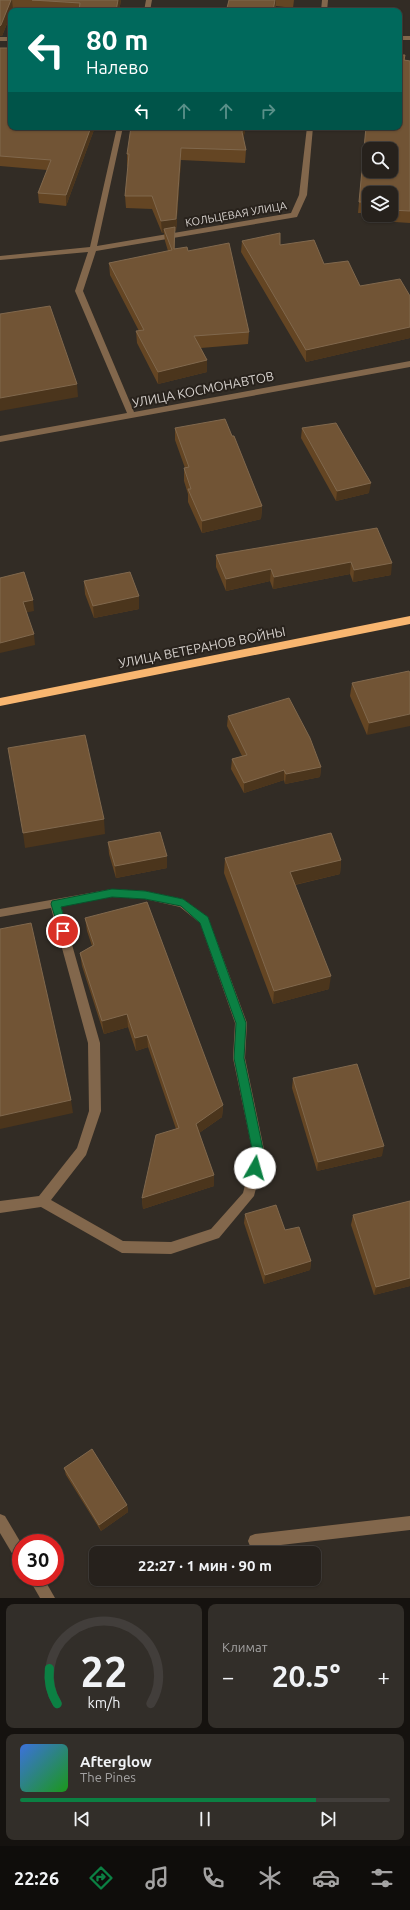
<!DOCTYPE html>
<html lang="ru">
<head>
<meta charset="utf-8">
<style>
  :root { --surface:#26211c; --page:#322e29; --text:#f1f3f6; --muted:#a4a3a3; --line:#423e3b; --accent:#0b8043 }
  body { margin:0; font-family:Ubuntu,sans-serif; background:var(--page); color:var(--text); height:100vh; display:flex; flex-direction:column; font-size:15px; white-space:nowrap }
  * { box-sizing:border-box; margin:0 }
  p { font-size:13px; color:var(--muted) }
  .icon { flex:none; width:22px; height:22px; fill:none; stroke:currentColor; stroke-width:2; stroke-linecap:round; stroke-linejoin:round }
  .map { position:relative; height:1598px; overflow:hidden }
  .drawer { display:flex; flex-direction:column; gap:6px; padding:6px; background:#15120f; flex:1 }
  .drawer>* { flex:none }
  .banner { position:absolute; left:8px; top:8px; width:394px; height:122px; border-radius:8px; box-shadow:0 1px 3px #0004,0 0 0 1px var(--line); background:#00695c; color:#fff; overflow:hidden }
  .buttons { position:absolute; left:362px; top:142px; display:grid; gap:8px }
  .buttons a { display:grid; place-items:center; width:36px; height:36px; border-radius:8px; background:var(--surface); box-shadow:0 1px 3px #0004,0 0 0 1px var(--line); font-size:20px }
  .speed { position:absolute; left:12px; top:1534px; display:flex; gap:8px; font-size:20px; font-weight:700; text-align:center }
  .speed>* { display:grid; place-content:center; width:52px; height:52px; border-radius:50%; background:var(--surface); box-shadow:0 1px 3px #0004,0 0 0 1px var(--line); line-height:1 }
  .speed .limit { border:6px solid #d22; background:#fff; color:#111 }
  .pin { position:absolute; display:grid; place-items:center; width:34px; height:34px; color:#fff; margin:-17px; border:2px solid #fff; border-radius:50%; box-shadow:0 1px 4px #0007 }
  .me { position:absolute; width:44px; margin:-22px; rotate:7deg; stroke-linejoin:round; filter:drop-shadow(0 0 3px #0008) }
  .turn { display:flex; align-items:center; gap:14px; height:84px; padding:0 12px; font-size:18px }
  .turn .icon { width:52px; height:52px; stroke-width:2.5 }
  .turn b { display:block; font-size:28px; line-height:34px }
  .lanes { display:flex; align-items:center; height:38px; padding:0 12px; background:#0003; justify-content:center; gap:20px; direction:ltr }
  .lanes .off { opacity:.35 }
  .big { font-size:30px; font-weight:700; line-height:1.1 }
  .drawer .card { flex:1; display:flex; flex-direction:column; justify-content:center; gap:6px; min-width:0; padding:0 14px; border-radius:8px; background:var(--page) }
  .drawer .dial { align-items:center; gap:0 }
  .dial svg { height:104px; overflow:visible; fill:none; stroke:var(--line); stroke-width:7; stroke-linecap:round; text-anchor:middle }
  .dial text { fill:var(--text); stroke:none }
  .song { display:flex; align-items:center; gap:12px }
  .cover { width:48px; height:48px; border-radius:6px; background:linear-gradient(135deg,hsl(220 70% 55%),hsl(120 70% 35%)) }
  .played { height:4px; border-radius:2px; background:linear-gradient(90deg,var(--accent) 80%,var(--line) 80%) }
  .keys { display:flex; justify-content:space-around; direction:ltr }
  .heat { display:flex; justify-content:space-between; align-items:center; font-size:22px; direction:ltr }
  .drawer .tiles { flex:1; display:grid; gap:6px; grid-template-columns:1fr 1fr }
  .card:last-child { grid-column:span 2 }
  .trip { position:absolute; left:89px; top:1546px; width:232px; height:40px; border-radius:8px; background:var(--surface); box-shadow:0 1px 3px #0004,0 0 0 1px var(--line); font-weight:700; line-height:40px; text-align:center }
  .dock { display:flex; height:64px; justify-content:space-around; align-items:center; background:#0f0d0b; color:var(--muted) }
  .dock .icon { width:28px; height:28px }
  .dock .active { color:var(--accent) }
  .dock b { font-size:18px; color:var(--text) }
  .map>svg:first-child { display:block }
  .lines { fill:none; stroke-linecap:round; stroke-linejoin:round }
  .minor { fill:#82674c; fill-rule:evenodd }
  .highway { fill:#f8b670; fill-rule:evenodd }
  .wall { fill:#644523 }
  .shaded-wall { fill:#4b351c }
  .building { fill:#715435; stroke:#80684d; fill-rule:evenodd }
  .route { fill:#0b8043; stroke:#07532c }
  .labels { text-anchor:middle; stroke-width:4; stroke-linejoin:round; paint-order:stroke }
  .far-street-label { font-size:11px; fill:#d5d0cc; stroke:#28221c }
  .street-label { font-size:13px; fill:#d5d0cc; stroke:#28221c }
</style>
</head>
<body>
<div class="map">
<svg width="410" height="1598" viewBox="0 0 410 1598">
  <rect width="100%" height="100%" fill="#322c25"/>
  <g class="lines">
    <g class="minor">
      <path d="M146,0H152L150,11H144Z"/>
      <path d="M322,0H328L327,11H321Z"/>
      <rect x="399" y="36" width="11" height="4"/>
      <rect x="0" y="37" width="11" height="4"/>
      <path d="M117,127H123L97,246L291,213L299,195L307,127H313L307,195L297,217L96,251L83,291L134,412L410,361V367L0,442V436L127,413L75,291L88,252L0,260V256L90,247Z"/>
      <path d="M112,889L145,891L183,899L208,917L209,920L247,1023L245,1058L265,1154L254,1196L219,1238L171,1254L122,1253L41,1207L0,1213V1201L39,1196L77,1148L89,1111L88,1043L51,908L0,917V909ZM112,897L145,899L180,907L200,923L235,1023L233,1058L253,1154L243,1193L211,1229L171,1242L123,1241L51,1200L86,1155L101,1111L100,1043L61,906Z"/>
      <path d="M0,1514L5,1516L21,1543V1562L16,1560L0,1533Z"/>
      <path d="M410,1516V1530L255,1548L250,1546L248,1541L250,1536L255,1534Z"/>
      <path d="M28,1577H43L55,1598H40Z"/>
    </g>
    <path class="highway" d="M410,616V624L0,706V698Z"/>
  </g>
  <g class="wall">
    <path d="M0,0H121L119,11H43L13,9L2,36Z"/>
    <path d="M229,0H294L293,8L276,6L275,11H227Z"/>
    <path d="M0,48L11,127H95L66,206L39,203L38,193L47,170L0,166Z"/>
    <path d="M399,55H405V60L410,61V223L380,221V215H391V193H369V213H358L366,127Z"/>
    <path d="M246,127L243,138L246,150L245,163L181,160L176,231H175V249L188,251L249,332L248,344L201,348L207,360V372L158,384L137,343L136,331H139L110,275L109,263L168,251L165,241L164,233H162L152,209L126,208L125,196L128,167L127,166V154Z"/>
    <path d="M242,241L280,245L324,264L360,286L410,296V338L306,362L241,252Z"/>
    <path d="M175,428L232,436L262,506L261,519L202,533L188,502V494L184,481V468H185L175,440Z"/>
    <path d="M302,428L369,493L336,501L301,438Z"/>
    <path d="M377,528L391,575L353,582L350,574L273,589L270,581L226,591L216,567V555Z"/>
    <path d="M84,581L139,609L94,618L85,594Z"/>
    <path d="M409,671L367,735L350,696L352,683Z"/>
    <path d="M228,716L321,767L320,777L285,784L284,780L244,793L231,769L232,759L242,756L227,726Z"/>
    <path d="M108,842L167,868L116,878L109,854Z"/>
    <path d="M225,858L341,860L340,874L295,885L329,989L273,1004L224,873Z"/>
    <path d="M85,918L223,1105L222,1117L199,1133L214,1175V1186L143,1209L142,1198L176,1129L148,1047L136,1051L128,1027L104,1034L82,966L80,953L92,946L87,931Z"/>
    <path d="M293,1078L382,1156L317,1171L292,1088Z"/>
    <path d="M410,1201V1286L374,1295L351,1225L353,1215Z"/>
    <path d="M245,1214L285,1230L311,1261L310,1270L264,1284L244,1223Z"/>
    <path d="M64,1468L127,1505L128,1512L101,1531L66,1475Z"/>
  </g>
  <g class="shaded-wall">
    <path d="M11,0H12L13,9L12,11H11V13L2,36H0V26Z"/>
    <path d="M118,0H121L119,11H116Z"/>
    <path d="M275,0H276L275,11H273Z"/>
    <path d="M91,127H95L66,206V195Z"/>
    <path d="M243,127H246L242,144V132Z"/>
    <path d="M181,148V160L176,231H175L174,261V249L164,229V233H162L161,221Z"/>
    <path d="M410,327V338L306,362V350Z"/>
    <path d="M207,360V372L158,384V372Z"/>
    <path d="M77,384L78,397L0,411V398Z"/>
    <path d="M371,483L369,493L336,501L337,491Z"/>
    <path d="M262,506L261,519L202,533V521Z"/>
    <path d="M351,562L350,574L273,589L274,577Z"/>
    <path d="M392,563L391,575L353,582L354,570Z"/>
    <path d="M271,569L270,581L226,591V579Z"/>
    <path d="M139,596V609L94,618L93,606Z"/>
    <path d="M33,600L34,611L24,613L23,602Z"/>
    <path d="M34,634L35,645L0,653V643Z"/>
    <path d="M410,714V726L367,735L369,723Z"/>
    <path d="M321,767L320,777L285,784L286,774Z"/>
    <path d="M284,770V780L244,793V783Z"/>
    <path d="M104,819L105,834L25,848L23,833Z"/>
    <path d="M167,856V868L116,878L115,866Z"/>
    <path d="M341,860L340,874L289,886L290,872Z"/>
    <path d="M331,976L329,989L273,1004L274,991Z"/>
    <path d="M127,1014L128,1027L104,1034L102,1021Z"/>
    <path d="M147,1035L148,1047L136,1051L135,1038Z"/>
    <path d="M71,1100L73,1113L0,1129V1116Z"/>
    <path d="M223,1105L222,1117L196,1135V1124Z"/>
    <path d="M384,1146L382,1156L317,1171L318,1162Z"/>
    <path d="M214,1175V1186L143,1209L142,1198Z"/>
    <path d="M311,1261L310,1270L264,1284L265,1275Z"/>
    <path d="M410,1278V1286L374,1295L376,1287Z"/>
    <path d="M127,1505L128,1512L101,1531L99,1525Z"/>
  </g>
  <g class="building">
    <path d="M0,0H11L1,25L0,26Z"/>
    <path d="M32,0H118L116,11H79L80,3Z"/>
    <path d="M229,0H275L273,11L227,8Z"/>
    <path d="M0,48H11V127H91L66,195L38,193L51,160L0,156Z"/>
    <path d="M399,55H405L404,60L410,61V211L391,210V193H369V202H359L366,127H399ZM369,149H391V171H369Z"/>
    <path d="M131,127H243L242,132L246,150L181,148L176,219L161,221L152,196H125L129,154H127Z"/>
    <path d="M175,227L174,249L187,247L188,251L229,243L249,332L194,336L207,360L158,372L136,331L144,330L109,263L172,250L164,229Z"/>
    <path d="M280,233V245L314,240L324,264L348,261L360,286L400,279L410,296V327L306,350L242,241Z"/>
    <path d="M50,306L77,384L0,398V314Z"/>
    <path d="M225,419L232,436H234L262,506L202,521L188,489H191L184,468L189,467L175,428Z"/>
    <path d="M336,423L371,483L337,491L302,428Z"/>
    <path d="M377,528L392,563L354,570L351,562L274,577L271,569L226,579L216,555Z"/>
    <path d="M24,572L33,600L23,602L34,634L0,643V578Z"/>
    <path d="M130,572L139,596L93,606L84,581Z"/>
    <path d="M409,671L410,673V714L369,723L352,683Z"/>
    <path d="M289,698L310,738L321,767L286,774L284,770L244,783L232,759L247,755L228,716Z"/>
    <path d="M85,735L104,819L23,833L8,748Z"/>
    <path d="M160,832L167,856L115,866L108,842Z"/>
    <path d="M331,833L341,860L290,872L331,976L274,991L225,858Z"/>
    <path d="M147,902L223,1105L196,1124L214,1175L142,1198L156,1135L179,1128L147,1035L135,1038L127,1014L102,1021L80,953L94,945L85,918Z"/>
    <path d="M31,923L71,1100L0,1116V929Z"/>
    <path d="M357,1064L384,1146L318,1162L293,1078Z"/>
    <path d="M410,1201V1278L376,1287L353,1215Z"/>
    <path d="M276,1205L285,1230L299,1227L311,1261L265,1275L245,1214Z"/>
    <path d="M92,1449L127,1505L99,1525L64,1468Z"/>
  </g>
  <path class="route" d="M112,889L145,891L183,899L208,917L246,1023L244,1058L264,1154L259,1172L255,1173L251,1172L250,1168L253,1154L234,1058L236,1023L200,923L181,906L145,899L112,897L61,907L68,931L66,934H60L51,904L52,901Z"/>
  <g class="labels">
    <g class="far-street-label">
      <text transform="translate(236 214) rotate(-10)" y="4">КОЛЬЦЕВАЯ УЛИЦА</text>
    </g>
    <g class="street-label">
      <text transform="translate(203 389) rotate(-11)" y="5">УЛИЦА КОСМОНАВТОВ</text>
      <text transform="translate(202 647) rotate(-11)" y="5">УЛИЦА ВЕТЕРАНОВ ВОЙНЫ</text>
    </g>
  </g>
</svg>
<div class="buttons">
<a><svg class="icon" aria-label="search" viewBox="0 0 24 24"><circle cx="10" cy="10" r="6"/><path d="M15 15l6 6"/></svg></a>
<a><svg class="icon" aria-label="layers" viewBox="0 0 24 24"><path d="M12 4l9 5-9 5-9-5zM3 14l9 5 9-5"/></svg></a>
</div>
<div class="speed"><div class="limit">30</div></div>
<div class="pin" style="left:63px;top:931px;background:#d93025"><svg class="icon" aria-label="arrive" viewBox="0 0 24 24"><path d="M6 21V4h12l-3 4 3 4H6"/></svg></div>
<svg class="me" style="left:255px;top:1168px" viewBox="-20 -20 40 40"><circle r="19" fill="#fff"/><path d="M0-13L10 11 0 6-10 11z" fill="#0b8043"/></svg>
<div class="trip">22:27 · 1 мин · 90 m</div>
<div class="banner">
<div class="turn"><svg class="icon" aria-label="left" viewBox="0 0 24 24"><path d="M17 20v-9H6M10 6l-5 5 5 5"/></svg><div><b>80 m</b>Налево</div></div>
<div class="lanes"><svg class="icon" aria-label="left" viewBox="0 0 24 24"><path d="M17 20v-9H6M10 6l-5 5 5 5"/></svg><svg class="icon off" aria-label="ahead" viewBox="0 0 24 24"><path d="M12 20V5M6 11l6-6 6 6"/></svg><svg class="icon off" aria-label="ahead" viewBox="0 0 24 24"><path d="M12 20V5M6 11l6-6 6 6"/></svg><svg class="icon off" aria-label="right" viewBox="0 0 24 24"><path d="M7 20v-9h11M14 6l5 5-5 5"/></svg></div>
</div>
</div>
<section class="drawer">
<div class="tiles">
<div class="card dial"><svg viewBox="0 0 100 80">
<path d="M14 69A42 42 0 1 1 86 69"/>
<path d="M14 69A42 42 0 0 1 8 42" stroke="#0b8043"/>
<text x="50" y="56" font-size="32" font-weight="700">22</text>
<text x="50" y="72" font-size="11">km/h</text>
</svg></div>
<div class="card"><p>Климат</p>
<div class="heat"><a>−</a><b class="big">20.5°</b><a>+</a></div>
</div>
<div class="card">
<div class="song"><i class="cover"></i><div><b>Afterglow</b><p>The Pines</p></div></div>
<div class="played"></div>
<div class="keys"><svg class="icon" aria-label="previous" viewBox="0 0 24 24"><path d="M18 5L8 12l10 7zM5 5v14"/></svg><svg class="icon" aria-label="pause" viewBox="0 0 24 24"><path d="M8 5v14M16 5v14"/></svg><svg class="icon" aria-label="next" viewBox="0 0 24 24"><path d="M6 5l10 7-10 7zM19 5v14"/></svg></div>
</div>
</div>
</section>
<nav class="dock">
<b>22:26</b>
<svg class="icon active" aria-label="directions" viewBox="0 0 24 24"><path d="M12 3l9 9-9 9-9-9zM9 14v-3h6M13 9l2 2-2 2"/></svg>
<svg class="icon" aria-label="music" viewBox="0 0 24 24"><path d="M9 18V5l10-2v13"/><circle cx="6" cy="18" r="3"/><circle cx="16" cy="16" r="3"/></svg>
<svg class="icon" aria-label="phone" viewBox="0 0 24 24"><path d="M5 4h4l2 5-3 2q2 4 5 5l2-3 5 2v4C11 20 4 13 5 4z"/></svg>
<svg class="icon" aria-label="climate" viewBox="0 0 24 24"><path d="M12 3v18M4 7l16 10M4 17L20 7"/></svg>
<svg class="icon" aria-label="car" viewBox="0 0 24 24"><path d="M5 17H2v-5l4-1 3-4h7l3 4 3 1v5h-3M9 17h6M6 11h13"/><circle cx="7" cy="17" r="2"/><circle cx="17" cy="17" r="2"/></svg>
<svg class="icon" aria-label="filters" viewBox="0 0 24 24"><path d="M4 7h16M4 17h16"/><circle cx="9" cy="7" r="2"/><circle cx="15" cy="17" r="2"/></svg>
</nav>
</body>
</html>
